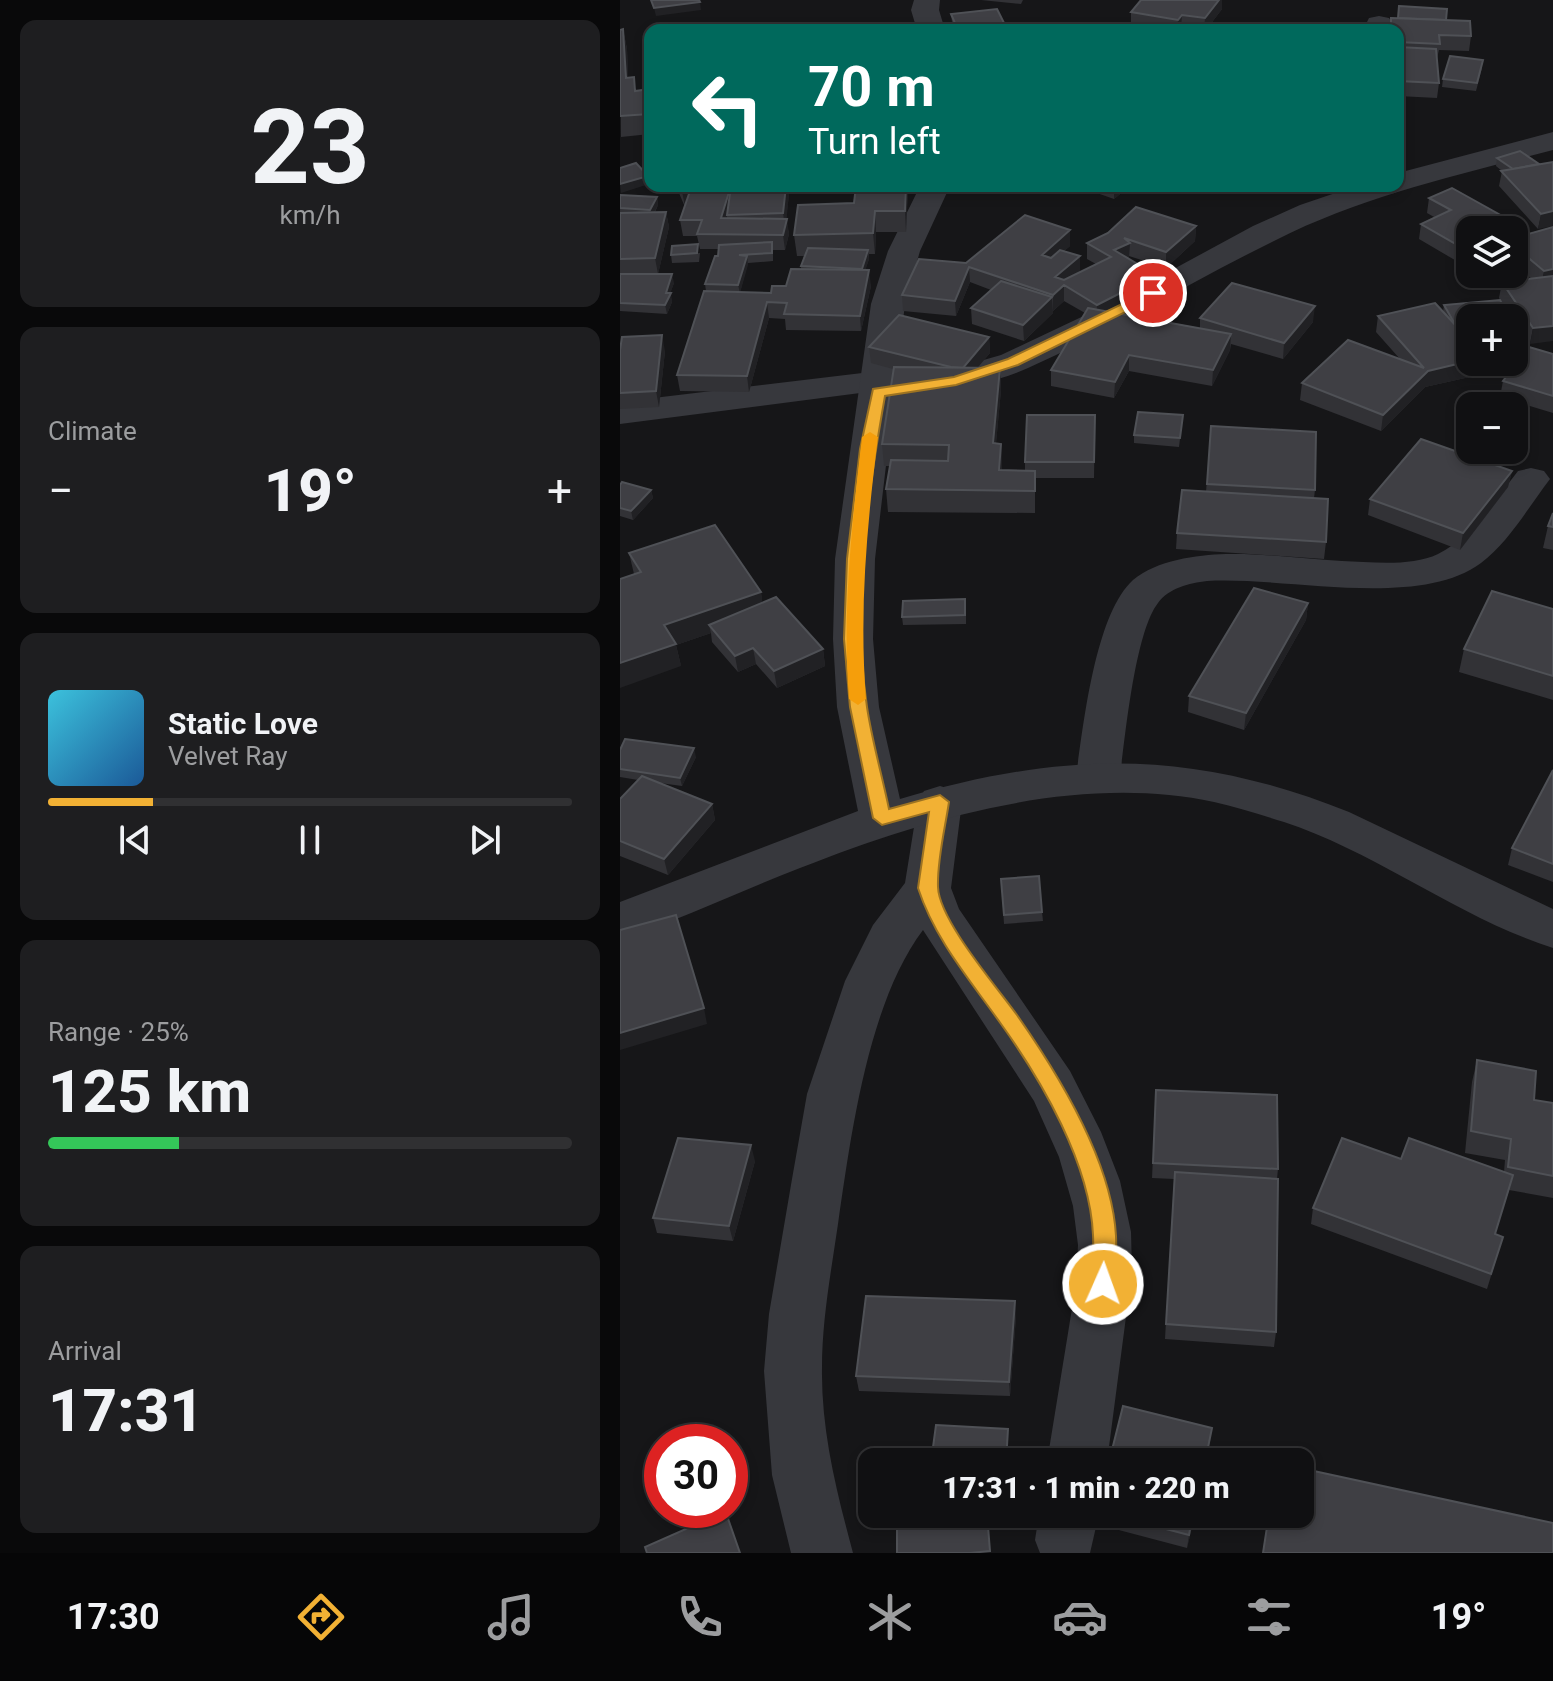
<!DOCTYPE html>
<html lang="en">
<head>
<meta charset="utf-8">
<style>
  :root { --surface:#101012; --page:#1e1e20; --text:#f1f3f6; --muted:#9c9d9f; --line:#303032; --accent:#f2b134 }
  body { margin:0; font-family:Roboto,sans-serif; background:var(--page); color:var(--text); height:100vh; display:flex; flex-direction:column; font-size:30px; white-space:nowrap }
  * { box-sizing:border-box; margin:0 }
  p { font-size:26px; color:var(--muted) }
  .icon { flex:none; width:44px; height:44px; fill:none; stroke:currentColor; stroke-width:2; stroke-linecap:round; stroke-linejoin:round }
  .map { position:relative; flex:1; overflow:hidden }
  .side { display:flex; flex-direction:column; gap:20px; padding:20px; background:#09090a; width:620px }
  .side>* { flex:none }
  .top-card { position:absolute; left:24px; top:24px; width:760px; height:168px; border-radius:16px; box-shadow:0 4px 12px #0003,0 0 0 2px var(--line); background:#00695c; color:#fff; overflow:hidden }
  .tools { position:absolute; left:836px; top:216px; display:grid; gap:16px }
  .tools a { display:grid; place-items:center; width:72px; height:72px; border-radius:16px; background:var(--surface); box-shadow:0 4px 12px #0003,0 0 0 2px var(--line); font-size:40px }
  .speed { position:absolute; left:24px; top:1424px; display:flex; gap:16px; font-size:40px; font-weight:700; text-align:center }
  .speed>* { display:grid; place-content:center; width:104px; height:104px; border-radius:50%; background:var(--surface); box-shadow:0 4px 12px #0003,0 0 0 2px var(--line); line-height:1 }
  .speed .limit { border:12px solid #d22; background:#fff; color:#111 }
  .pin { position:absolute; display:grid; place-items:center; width:68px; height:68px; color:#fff; margin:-34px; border:4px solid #fff; border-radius:50%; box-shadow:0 2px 8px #0007 }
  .me { position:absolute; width:88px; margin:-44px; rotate:2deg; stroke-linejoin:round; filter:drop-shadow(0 0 6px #0008) }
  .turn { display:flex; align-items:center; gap:28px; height:168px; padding:0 32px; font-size:36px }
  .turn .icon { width:104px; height:104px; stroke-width:2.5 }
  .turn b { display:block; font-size:56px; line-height:68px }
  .big { font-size:60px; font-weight:800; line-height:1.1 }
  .side .widget { flex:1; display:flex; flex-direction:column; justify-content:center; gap:12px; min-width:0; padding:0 28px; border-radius:16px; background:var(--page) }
  .side .dial { align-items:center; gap:0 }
  .dial b { font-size:104px; line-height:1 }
  .song { display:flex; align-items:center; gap:24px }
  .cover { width:96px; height:96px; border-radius:12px; background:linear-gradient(135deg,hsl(190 70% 55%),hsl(210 70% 35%)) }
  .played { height:8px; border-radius:4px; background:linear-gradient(90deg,var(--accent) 20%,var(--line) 20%) }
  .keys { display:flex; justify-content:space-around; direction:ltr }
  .heat { display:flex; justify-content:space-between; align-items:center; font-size:44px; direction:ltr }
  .charge { height:12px; border-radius:6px; background:linear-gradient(90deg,#34c759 25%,var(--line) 0) }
  .trip { position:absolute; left:238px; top:1448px; width:456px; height:80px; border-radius:16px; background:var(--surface); box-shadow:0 4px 12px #0003,0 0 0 2px var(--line); font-weight:800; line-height:80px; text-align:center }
  .tabs { display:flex; height:128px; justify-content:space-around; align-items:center; background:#060607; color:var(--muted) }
  .tabs .icon { width:56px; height:56px }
  .tabs .active { color:var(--accent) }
  .tabs b { font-size:36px; color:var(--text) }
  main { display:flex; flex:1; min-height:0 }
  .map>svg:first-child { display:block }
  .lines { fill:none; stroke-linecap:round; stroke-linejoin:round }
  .minor { fill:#37383d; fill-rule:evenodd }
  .tertiary { fill:#37383d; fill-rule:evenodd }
  .wall { fill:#323236 }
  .shaded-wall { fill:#212124 }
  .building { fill:#3f3f44; stroke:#4f5156; stroke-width:2 }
  .route { fill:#f2b134; stroke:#9d7322; stroke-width:2 }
  .slow { fill:#f59e0b }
</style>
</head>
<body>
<main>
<section class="side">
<div class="widget dial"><b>23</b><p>km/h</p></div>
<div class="widget"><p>Climate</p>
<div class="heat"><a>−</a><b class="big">19°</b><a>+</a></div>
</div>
<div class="widget">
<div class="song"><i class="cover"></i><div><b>Static Love</b><p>Velvet Ray</p></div></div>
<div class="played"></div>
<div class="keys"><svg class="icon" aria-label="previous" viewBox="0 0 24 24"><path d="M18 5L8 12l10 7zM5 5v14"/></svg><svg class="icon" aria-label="pause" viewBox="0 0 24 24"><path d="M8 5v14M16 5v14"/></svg><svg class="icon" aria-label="next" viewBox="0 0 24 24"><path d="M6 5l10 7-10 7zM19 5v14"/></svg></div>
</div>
<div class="widget"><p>Range · 25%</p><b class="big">125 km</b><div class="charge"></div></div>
<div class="widget"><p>Arrival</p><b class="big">17:31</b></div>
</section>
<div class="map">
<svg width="933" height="1553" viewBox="0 0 933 1553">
  <rect width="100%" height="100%" fill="#161618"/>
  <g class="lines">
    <g class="minor">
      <path d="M759,16L769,18L773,24L771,30H743L749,18Z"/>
      <path d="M933,132V150C839,175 743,196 656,240C572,281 493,330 408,368C381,380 348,387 320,394L308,390L302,383L308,376L381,355L491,303L633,226L680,205L736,186H778V173Z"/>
      <path d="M259,371L271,375L277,382L271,389L0,424V402Z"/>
      <path d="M911,468L924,471L930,479L924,487C905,513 887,543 861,563C798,610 663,576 587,581C569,583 549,588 538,603C515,632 505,738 500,777L494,788L478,793L462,788L456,777C463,727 475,614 513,580C537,560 576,555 606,554C644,553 683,559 722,561C751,562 791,567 818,554C853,537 875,500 898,471Z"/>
      <path d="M320,786L336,791L342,802L331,888L339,909L450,1071L481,1132L500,1181L511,1232L512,1271L487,1462H427L456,1284L458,1245L453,1206L439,1157L414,1101L303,930C248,1003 231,1135 218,1224C211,1272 202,1320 202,1368C201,1431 217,1493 233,1553H171L152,1475L144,1371L149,1314L172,1179L187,1094L225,981L253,925L285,883L298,802L304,791Z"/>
      <path d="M419,1514H479L470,1553H420L415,1540Z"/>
    </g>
    <g class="tertiary">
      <path d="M294,0H320L319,10L325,30H297L291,10Z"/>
      <path d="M300,186H330L300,251L285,304L255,559L253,639L259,707L280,799C444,751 569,748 729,812L933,909V948C839,918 758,853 664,822C641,815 617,807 594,802C458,773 306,818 180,868C120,891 61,920 0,939V902L238,811L217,707L213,639L215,559L251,304L268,251Z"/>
    </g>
  </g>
  <g class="wall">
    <path d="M361,0H403L401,4Z"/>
    <path d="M602,9L586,30H532L511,26V12Z"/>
    <path d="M331,14L386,27L423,30H333Z"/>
    <path d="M771,18L826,20L851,36L849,51L819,50L817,58L819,83L817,98L778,96V30H770Z"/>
    <path d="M3,29L7,49L8,78L17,91L30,89V134L1,137L0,30Z"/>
    <path d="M862,68L856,91L822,87L823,79Z"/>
    <path d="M877,158L919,164L933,162L918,229L879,186L882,171L876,166Z"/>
    <path d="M56,186H168L169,194L166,219L169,234L165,250H153V261L128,263L120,292L151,293L166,286L181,269V266L184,256H177L174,235L234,203L236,186H288L286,232H256L255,254H249V259L245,270L251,286L241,331L166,330L165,319L149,318L129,392L60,391L57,375L86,291L85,284L98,256L99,249H80L77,236H63L60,220L65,207Z"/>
    <path d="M474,186H510L494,199L474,192Z"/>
    <path d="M0,195L37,197L38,205L35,212H46L49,227L38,274H18L54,283L50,293L52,302L47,314L0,311Z"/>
    <path d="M809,198L900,226L898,236L933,227L910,344L894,318H893L879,298L882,282L912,279L902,271L894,230H850V264L845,266L799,239L801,224L814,217L807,213Z"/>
    <path d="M576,226L575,241L546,268L509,256L508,259L536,290L493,312L580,328V318L693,322L663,359L611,344L610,350L592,386L509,371L494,398L431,386V370L465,313L444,301L433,311V313L404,341L352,324L351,308L371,290L350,282L336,316L283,311L282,295L346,263L450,246L444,251L460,256V272L476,264L467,259V243Z"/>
    <path d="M80,253L79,262L52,263L51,255Z"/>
    <path d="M824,305L850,318V333H843L863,374L805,387L761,431L680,400L682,383L780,359L756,332L758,316L823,312Z"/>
    <path d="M369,337L370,353L357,368H380L381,390L376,443L381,444L382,470L405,471V462L475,415L474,478H415V513L268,512L266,489L270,466H264L262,444L273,369L251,363L249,347Z"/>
    <path d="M0,350L45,351L39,407L0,409Z"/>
    <path d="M933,354V413L880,397L883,381Z"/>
    <path d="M563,415L559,447L514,443V435Z"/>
    <path d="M591,426L695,490L694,498L706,542L704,559L556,549L557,533L586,492Z"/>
    <path d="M892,471L888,487L840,550L748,515L750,499Z"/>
    <path d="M0,485L31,490L33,498L13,520L0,516Z"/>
    <path d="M933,513V550L923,548L928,526Z"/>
    <path d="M9,553L141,592L142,602L203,649L205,666L157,688L136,664L118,672L92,642L91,633L56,645L61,666L14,574Z"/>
    <path d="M688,603L686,620L624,730L568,712L569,696Z"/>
    <path d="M346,608V624L283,625L282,617Z"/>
    <path d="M933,609V700L839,672L844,649Z"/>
    <path d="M0,750L76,757L62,786L40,783L92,804L95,820L48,875L0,856V799L18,780L0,777Z"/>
    <path d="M933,770V882L888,865L892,848Z"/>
    <path d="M381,879L422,912L423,921L384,924Z"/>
    <path d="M857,1060L914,1100L933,1103V1198L889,1190L875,1234L883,1237L867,1289L691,1224L693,1208L781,1159L884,1172L885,1160L845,1153L852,1082Z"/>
    <path d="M536,1090L658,1169L657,1179L656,1332L654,1347L545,1339L554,1179L532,1178Z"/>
    <path d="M135,1161L113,1241L37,1233L33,1218Z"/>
    <path d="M396,1316L390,1396L239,1391L236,1376Z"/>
    <path d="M476,1514H575L567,1548L476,1524Z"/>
  </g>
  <g class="shaded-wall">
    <path d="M599,0H602V9L586,30H584L585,18Z"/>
    <path d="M80,2L81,10L36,16L34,8Z"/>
    <path d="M562,15L561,29L557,30L558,20Z"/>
    <path d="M3,29L7,49L9,98L6,78Z"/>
    <path d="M28,176L29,184L1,193L0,184Z"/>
    <path d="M93,186H112L107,215V220L65,207L62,191Z"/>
    <path d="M166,186H168L169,194L166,225L167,219L169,234L165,250L163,235L165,227L163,213Z"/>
    <path d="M286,186H288L286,232L285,211Z"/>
    <path d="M500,186H510L494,199V191Z"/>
    <path d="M37,197L38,205L31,219L30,210Z"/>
    <path d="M255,211L256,232L255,254L253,233Z"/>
    <path d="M933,211V226L918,229L921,214Z"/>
    <path d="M46,212L49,227L38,274L35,258Z"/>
    <path d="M576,226L575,241L546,268V252Z"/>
    <path d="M900,226L898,241L894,243V230H891Z"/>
    <path d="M450,230V246L422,270V255Z"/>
    <path d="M510,243L509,258L494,266V250Z"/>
    <path d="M248,250L249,259L243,278L242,269Z"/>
    <path d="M850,250V264L845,266L848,251Z"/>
    <path d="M905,255L902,271L894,273V258Z"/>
    <path d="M127,256L128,265L120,293L118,285Z"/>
    <path d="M460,256V272L444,285V301L433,311V295L435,277Z"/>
    <path d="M349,267L350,282L336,316L335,301Z"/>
    <path d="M933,269V284L921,287L924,271Z"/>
    <path d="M249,270L251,286L241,331L240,316Z"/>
    <path d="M52,274L54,283L49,297L51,293L52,302L47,314L45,305L46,293Z"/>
    <path d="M536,275V290L476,321L477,305Z"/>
    <path d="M432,297L433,313L404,341L403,325Z"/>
    <path d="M147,302L149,318L129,392L127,376Z"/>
    <path d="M695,306L693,322L663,359L664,343Z"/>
    <path d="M933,326V341L910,344L913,328Z"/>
    <path d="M611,334L610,350L592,386L593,370Z"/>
    <path d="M42,335L45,351L39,407L36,391Z"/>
    <path d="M369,337L370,353L342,386L341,370Z"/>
    <path d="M509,355V371L494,398L495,382Z"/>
    <path d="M850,361L865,362L863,374L805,387L761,431L763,415L808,371Z"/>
    <path d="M380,368L381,390L374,465L373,443Z"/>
    <path d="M381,444L382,466L380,492L379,470Z"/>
    <path d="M892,471L888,487L840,550L843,533Z"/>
    <path d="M31,490L33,498L13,520L11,511Z"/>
    <path d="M141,592L144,615L89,625L91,633L56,645L61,666L0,688V663L44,625Z"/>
    <path d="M688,603L686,620L624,730L626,713Z"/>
    <path d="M133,648L136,664L118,672L115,656Z"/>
    <path d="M203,649L205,666L157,688L154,671Z"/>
    <path d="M74,748L76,757L62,786L60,778Z"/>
    <path d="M92,804L95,820L48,875L44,859Z"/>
    <path d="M84,1008L87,1024L0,1050V1033Z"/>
    <path d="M131,1145L135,1161L113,1241L109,1226Z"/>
    <path d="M395,1301L396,1316L390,1396L389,1382Z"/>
    <path d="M592,1428L587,1462H585Z"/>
    <path d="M573,1514H575L567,1548L569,1535Z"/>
  </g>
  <g class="building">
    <path d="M31,0H79L80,2L34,8Z"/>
    <path d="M521,0H599L585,18L562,15L558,20L511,12Z"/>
    <path d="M779,6L827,9L826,20L778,18Z"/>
    <path d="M377,9L386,27L419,23L423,30H338L331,14Z"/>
    <path d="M771,18L850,21L851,36L819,35L820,44L778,42V30H771Z"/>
    <path d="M3,29L6,78L14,77L15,91L30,89V131L29,114L0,116V30Z"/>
    <path d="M778,47L816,49L819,83L778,81Z"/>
    <path d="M830,56L863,60L857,83L823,79Z"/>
    <path d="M900,151L919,164L893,169L877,158Z"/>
    <path d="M933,162V211L921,214L881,171Z"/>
    <path d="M16,163L28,176L0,184V168Z"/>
    <path d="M60,186H93L62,191Z"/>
    <path d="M111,186H166L163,213L107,215Z"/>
    <path d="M236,186H286L285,211H255L253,233L174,235L178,205L234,203Z"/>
    <path d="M480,186H500L494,191Z"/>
    <path d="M832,188L900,226L891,230H850V250L848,251L801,224L831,210L809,198Z"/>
    <path d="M70,191L109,192L101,218L167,219L163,235L77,234L82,220H60Z"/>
    <path d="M0,195L37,197L30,210L0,208Z"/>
    <path d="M516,207L576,226L546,252L504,238L510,243L494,250L536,275L477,305L444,285L433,295L349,267L335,301L282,295L299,259L346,263L405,215L450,230L422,255L431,258L440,250L460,256L435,277L444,280L491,257L467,243L488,233Z"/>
    <path d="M46,212L35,258L0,259V213Z"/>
    <path d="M933,227V269L924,271L905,255L894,258V238Z"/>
    <path d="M152,242V253L119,255L127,256L118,285L85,284L95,256H98L99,245Z"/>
    <path d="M78,244L77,253L51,255L52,246Z"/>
    <path d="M188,248L248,250L242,269L181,266Z"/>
    <path d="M171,269L249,270L240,316L164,314L167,303L147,302L127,376L57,375L84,291L151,293L152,286H166Z"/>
    <path d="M0,274H52L46,293H51L45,305L0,303Z"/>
    <path d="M933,276V326L913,328L882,282Z"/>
    <path d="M381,281L432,297L403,325L351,308Z"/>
    <path d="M612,283L695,306L664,343L580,318Z"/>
    <path d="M880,300L890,318H850V324L836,326L824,305Z"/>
    <path d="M815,303L850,341V361L808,371L763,415L682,383L728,340L804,368L758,316Z"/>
    <path d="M468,308L611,334L593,370L509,355L495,382L431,370Z"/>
    <path d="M279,315L369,337L343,368L331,367L249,347Z"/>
    <path d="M42,335L36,391L0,393V350L2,337Z"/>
    <path d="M909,347L933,354V396L883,381Z"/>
    <path d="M274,367L380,368L373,443L381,444L379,470L415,471V491L266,489L271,460L328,461L329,445L262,444Z"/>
    <path d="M518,412L563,415L560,438L514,435Z"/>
    <path d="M407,415H475L474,462H405Z"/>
    <path d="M591,426L696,432L695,490L587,484Z"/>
    <path d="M801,439L892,471L843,533L750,499Z"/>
    <path d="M2,482L31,490L11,511L0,508V485Z"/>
    <path d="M562,490L708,499L706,542L557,533Z"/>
    <path d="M933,513V527L928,526Z"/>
    <path d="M95,525L141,592L44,625L56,644L0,663V579L21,572L9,553Z"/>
    <path d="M634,588L688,603L626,713L569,696Z"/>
    <path d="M872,591L933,609V676L844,649Z"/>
    <path d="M156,597L203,649L154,671L133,648L115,656L89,625Z"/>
    <path d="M345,599V615L282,617L283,601Z"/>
    <path d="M5,739L74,748L60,778L0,769V750Z"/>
    <path d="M933,770V864L892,848Z"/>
    <path d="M22,776L92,804L44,859L0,841V799Z"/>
    <path d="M419,876L422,912L384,915L381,879Z"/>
    <path d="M56,915L84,1008L0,1033V930Z"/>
    <path d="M857,1060L916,1071L914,1100L933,1103V1176L888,1167L891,1139L851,1131Z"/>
    <path d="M536,1090L657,1095L658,1169L533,1163Z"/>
    <path d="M58,1138L131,1145L109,1226L33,1218Z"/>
    <path d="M722,1138L781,1159L789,1138L893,1175L875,1234L883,1237L871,1274L693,1208Z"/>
    <path d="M555,1172L658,1179L656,1332L546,1324Z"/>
    <path d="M246,1296L395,1301L389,1382L236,1376Z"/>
    <path d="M503,1406L592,1428L585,1462H489Z"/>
    <path d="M316,1425L388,1429L386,1462H311Z"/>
    <path d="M680,1468L933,1523V1553H643L649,1514H680Z"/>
    <path d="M59,1510H105L120,1553H27L25,1547L66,1529Z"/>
    <path d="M321,1514H367L370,1551L350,1553H277V1518Z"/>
    <path d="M488,1514H573L569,1535Z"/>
  </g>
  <path class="route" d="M533,289L538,290V296L398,365L336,385L265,396C247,497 232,605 247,707C252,741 262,775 269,809L320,795L329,802C325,829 317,860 318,887C319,920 377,987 397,1015C439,1075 492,1161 496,1236C497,1252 495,1268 495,1284L491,1292L483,1295L475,1292L472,1284C472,1268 474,1251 473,1235C470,1164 422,1081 381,1024C350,980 315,940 298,888L309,812L262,825L253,818L230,707L224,639L227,559L240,449L253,389L334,377L388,359Z"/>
  <path class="slow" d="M250,432L258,437C247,525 239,610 246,699L238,705L229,699C222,610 232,525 242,437Z"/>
</svg>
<div class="tools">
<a><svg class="icon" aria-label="layers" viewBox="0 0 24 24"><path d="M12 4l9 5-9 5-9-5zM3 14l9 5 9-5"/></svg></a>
<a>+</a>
<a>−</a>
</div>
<div class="speed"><div class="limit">30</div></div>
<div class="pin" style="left:533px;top:293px;background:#d93025"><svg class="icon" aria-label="arrive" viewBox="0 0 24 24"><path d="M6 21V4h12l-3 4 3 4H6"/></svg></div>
<svg class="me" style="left:483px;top:1284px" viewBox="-20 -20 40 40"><circle r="17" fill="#f2b134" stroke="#fff" stroke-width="3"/><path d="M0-11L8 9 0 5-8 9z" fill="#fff"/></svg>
<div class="trip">17:31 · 1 min · 220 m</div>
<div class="top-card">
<div class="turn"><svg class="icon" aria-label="left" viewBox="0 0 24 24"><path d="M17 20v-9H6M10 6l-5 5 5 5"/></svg><div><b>70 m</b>Turn left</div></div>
</div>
</div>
</main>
<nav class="tabs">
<b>17:30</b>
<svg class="icon active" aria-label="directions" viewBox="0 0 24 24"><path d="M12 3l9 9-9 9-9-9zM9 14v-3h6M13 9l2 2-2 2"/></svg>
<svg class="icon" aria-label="music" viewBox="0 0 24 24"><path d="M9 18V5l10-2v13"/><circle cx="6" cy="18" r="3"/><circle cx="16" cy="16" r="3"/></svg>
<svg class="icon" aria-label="phone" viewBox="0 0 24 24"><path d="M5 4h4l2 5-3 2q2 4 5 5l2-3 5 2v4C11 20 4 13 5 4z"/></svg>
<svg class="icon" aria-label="climate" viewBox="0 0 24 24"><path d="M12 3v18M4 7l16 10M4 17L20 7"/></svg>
<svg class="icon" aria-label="car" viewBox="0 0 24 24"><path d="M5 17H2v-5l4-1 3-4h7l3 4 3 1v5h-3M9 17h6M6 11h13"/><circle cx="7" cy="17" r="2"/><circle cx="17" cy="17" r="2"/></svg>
<svg class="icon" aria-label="filters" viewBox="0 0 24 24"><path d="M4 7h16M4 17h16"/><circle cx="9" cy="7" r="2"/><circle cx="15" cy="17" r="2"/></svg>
<b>19°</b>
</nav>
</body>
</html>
